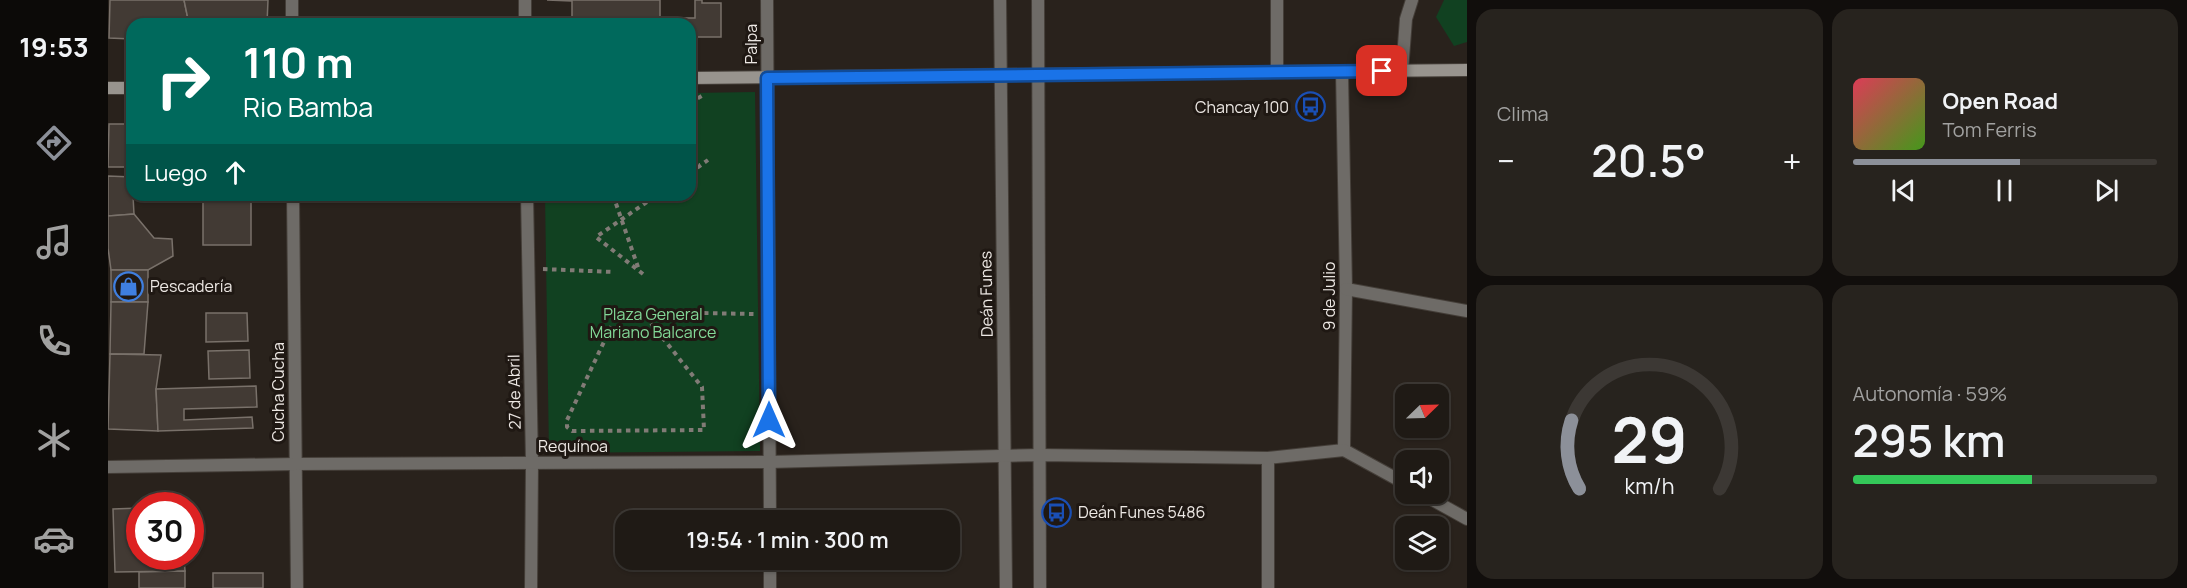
<!DOCTYPE html>
<html lang="es">
<head>
<meta charset="utf-8">
<style>
  :root { --surface:#1f1a15; --page:#27231e; --text:#f1f3f6; --muted:#a1a1a0; --line:#3c3834; --accent:#8c9099 }
  body { margin:0; font-family:Manrope,sans-serif; background:var(--page); color:var(--text); height:100vh; display:flex; flex-direction:column; font-size:22px; white-space:nowrap }
  * { box-sizing:border-box; margin:0 }
  p { font-size:20px; color:var(--muted) }
  .icon { flex:none; width:33px; height:33px; fill:none; stroke:currentColor; stroke-width:2; stroke-linecap:round; stroke-linejoin:round }
  .map { position:relative; flex:1; overflow:hidden }
  .details { display:flex; flex-direction:column; gap:9px; padding:9px; background:#110e0c; width:720px }
  .details>* { flex:none }
  .banner { position:absolute; left:18px; top:18px; width:570px; height:183px; border-radius:18px; box-shadow:0 2px 4px #0004,0 0 0 2px var(--line); background:#00695c; color:#fff; overflow:hidden }
  .needle { width:39px; rotate:67deg }
  .tools { position:absolute; left:1287px; top:384px; display:grid; gap:12px }
  .tools a { display:grid; place-items:center; width:54px; height:54px; border-radius:12px; background:var(--surface); box-shadow:0 2px 4px #0004,0 0 0 2px var(--line); font-size:30px }
  .speed { position:absolute; left:18px; top:492px; display:flex; gap:12px; font-size:30px; font-weight:700; text-align:center }
  .speed>* { display:grid; place-content:center; width:78px; height:78px; border-radius:50%; background:var(--surface); box-shadow:0 2px 4px #0004,0 0 0 2px var(--line); line-height:1 }
  .speed .limit { border:9px solid #d22; background:#fff; color:#111 }
  .pin { position:absolute; display:grid; place-items:center; width:51px; height:51px; color:#fff; margin:-26px; border-radius:12px; box-shadow:0 3px 9px #0006 }
  .me { position:absolute; width:66px; margin:-33px; rotate:0deg; stroke-linejoin:round; filter:drop-shadow(0 0 4px #0008) }
  .turn { display:flex; align-items:center; gap:21px; height:126px; padding:0 18px; font-size:27px }
  .turn .icon { width:78px; height:78px; stroke-width:2.5 }
  .turn b { display:block; font-size:42px; line-height:51px }
  .then { display:flex; align-items:center; height:57px; padding:0 18px; background:#0003; gap:12px; font-size:22px }
  .big { font-size:45px; font-weight:600; line-height:1.1 }
  .details .tile { flex:1; display:flex; flex-direction:column; justify-content:center; gap:9px; min-width:0; padding:0 21px; border-radius:18px; background:var(--page) }
  .details .dial { align-items:center; gap:0 }
  .dial svg { height:156px; overflow:visible; fill:none; stroke:var(--line); stroke-width:7; stroke-linecap:round; text-anchor:middle }
  .dial text { fill:var(--text); stroke:none }
  .song { display:flex; align-items:center; gap:18px }
  .cover { width:72px; height:72px; border-radius:9px; background:linear-gradient(135deg,hsl(350 70% 55%),hsl(100 70% 35%)) }
  .played { height:6px; border-radius:3px; background:linear-gradient(90deg,var(--accent) 55%,var(--line) 55%) }
  .keys { display:flex; justify-content:space-around; direction:ltr }
  .heat { display:flex; justify-content:space-between; align-items:center; font-size:33px; direction:ltr }
  .charge { height:9px; border-radius:4px; background:linear-gradient(90deg,#34c759 59%,var(--line) 0) }
  .details .tiles { flex:1; display:grid; gap:9px; grid-template-columns:repeat(2,1fr) }
  .trip { position:absolute; left:507px; top:510px; width:345px; height:60px; border-radius:18px; background:var(--surface); box-shadow:0 2px 4px #0004,0 0 0 2px var(--line); font-weight:600; line-height:60px; text-align:center }
  main { display:flex; flex:1; min-height:0 }
  .menu { display:flex; flex-direction:column; width:108px; justify-content:space-around; align-items:center; background:#0c0a08; color:var(--muted) }
  .menu .icon { width:42px; height:42px }
  .menu .current { color:var(--accent) }
  .menu b { font-size:27px; color:var(--text) }
  .map>svg:first-child { display:block }
  .green { fill:#114121 }
  .building { fill:#423a34; stroke:#79716a; stroke-width:1.5 }
  .lines { fill:none; stroke-linecap:round; stroke-linejoin:round }
  .street-casing { stroke:#443e38; stroke-width:14 }
  .secondary-casing { stroke:#443e38; stroke-width:14 }
  .path { stroke:#817b76; stroke-width:4; stroke-dasharray:4.5 4.5; stroke-linecap:butt }
  .street { stroke:#6e6b67; stroke-width:12 }
  .secondary { stroke:#98948e; stroke-width:12 }
  .route-casing { stroke:#114b97; stroke-width:15 }
  .route { stroke:#1a73e8; stroke-width:10 }
  .labels { text-anchor:middle; stroke-width:6; stroke-linejoin:round; paint-order:stroke }
  .street-label { font-size:16px; fill:#ece7e3; stroke:#1f1813 }
  .poi-label { font-size:16px; fill:#ece7e3; stroke:#1f1813; text-anchor:start }
  .park-label { font-size:16px; fill:#82d897; stroke:#1f1813 }
</style>
</head>
<body>
<main>
<nav class="menu">
<b>19:53</b>
<svg class="icon current" aria-label="directions" viewBox="0 0 24 24"><path d="M12 3l9 9-9 9-9-9zM9 14v-3h6M13 9l2 2-2 2"/></svg>
<svg class="icon" aria-label="music" viewBox="0 0 24 24"><path d="M9 18V5l10-2v13"/><circle cx="6" cy="18" r="3"/><circle cx="16" cy="16" r="3"/></svg>
<svg class="icon" aria-label="phone" viewBox="0 0 24 24"><path d="M5 4h4l2 5-3 2q2 4 5 5l2-3 5 2v4C11 20 4 13 5 4z"/></svg>
<svg class="icon" aria-label="climate" viewBox="0 0 24 24"><path d="M12 3v18M4 7l16 10M4 17L20 7"/></svg>
<svg class="icon" aria-label="car" viewBox="0 0 24 24"><path d="M5 17H2v-5l4-1 3-4h7l3 4 3 1v5h-3M9 17h6M6 11h13"/><circle cx="7" cy="17" r="2"/><circle cx="17" cy="17" r="2"/></svg>
</nav>
<div class="map">
<svg width="1359" height="588" viewBox="0 0 1359 588">
  <rect width="100%" height="100%" fill="#29221c"/>
  <g class="green">
    <path d="M1336,0H1359V42L1346,46L1328,17Z"/>
    <path d="M647,92L652,451L441,453L437,195H582V93Z"/>
  </g>
  <g class="building">
    <path d="M2,0H76L81,24H24V39L1,38Z"/>
    <path d="M76,0H160L159,24H81Z"/>
    <path d="M439,0H552V18H587V0H594V3H613V37H589V43H582V24H464V1Z"/>
    <path d="M1,124H24V167H0Z"/>
    <path d="M0,176L24,177L26,214L0,216Z"/>
    <rect x="53" y="195" width="21" height="5"/>
    <rect x="95" y="195" width="48" height="50"/>
    <path d="M26,214L46,238L64,239L65,256L40,270H3L0,248V216Z"/>
    <rect x="3" y="270" width="37" height="32"/>
    <path d="M3,302H40L36,354H2Z"/>
    <path d="M98,313H139L140,341L98,342Z"/>
    <path d="M141,350L142,378L101,379L100,351Z"/>
    <path d="M2,354L53,355L48,389L50,431L0,429Z"/>
    <path d="M148,386L149,407L76,409V420L144,417L145,428L50,431L48,389Z"/>
    <path d="M32,508V556H76L77,571L7,572L5,509Z"/>
    <path d="M77,571V588H31V572Z"/>
    <rect x="105" y="573" width="50" height="15"/>
  </g>
  <g class="lines">
    <defs>
      <g id="street">
        <path d="M184,0V24"/>
        <path d="M659,0L662,520"/>
        <path d="M892,0L898,588"/>
        <path d="M930,0L932,588"/>
        <path d="M1169,0V72"/>
        <path d="M417,24V0"/>
        <path d="M1294,71L1298,19L1304,0"/>
        <path d="M1234,72L1238,289L1236,450L1298,484"/>
        <path d="M185,195L189,588"/>
        <path d="M419,195L424,463L423,588"/>
        <path d="M1238,289L1359,311"/>
        <path d="M1160,458V588"/>
        <path d="M0,467L187,464L661,462L931,455L1160,458L1236,450"/>
        <path d="M1314,494L1359,519"/>
        <path d="M662,560V588"/>
      </g>
      <g id="secondary">
        <path d="M582,78L1359,70"/>
        <path d="M0,88H24"/>
      </g>
    </defs>
    <use href="#street" class="street-casing"/>
    <use href="#secondary" class="secondary-casing"/>
    <g class="path">
      <path d="M582,103L597,94"/>
      <path d="M582,166L592,165"/>
      <path d="M582,173L600,160"/>
      <path d="M505,195L531,270"/>
      <path d="M435,269L506,272"/>
      <path d="M535,274L488,237L549,195"/>
      <path d="M511,310L459,420V427L464,431L596,430L594,387L533,311"/>
      <path d="M542,312L646,314"/>
    </g>
    <use href="#street" class="street"/>
    <use href="#secondary" class="secondary"/>
  </g>
  <g class="lines">
    <defs>
      <path id="route" d="M661,420L659,78L1274,71"/>
    </defs>
    <use href="#route" class="route-casing"/>
    <use href="#route" class="route"/>
  </g>
  <defs>
    <symbol id="bus-ring" viewBox="-11 -11 22 22"><circle r="9.5" fill="#1f1813" stroke="#1a4fb4" stroke-width="1.5"/><path d="M-5-6H5V4H4V6H2V4H-2V6H-4V4H-5ZM-3.5-4V0h7V-4ZM-3.5 1.2v1.5H-2V1.2ZM2 1.2v1.5H3.5V1.2Z" fill="#1a4fb4"/></symbol>
    <symbol id="shop-ring" viewBox="-11 -11 22 22"><circle r="9.5" fill="#1f1813" stroke="#3f7fe0" stroke-width="1.5"/><path d="M-5-2.5h2.3a2.7 3.5 0 0 1 5.4 0H5L5.5 6h-11ZM-1.5-2.5h3a1.5 2.3 0 0 0-3 0Z" fill="#3f7fe0"/></symbol>
  </defs>
  <g fill-rule="evenodd">
    <use href="#bus-ring" x="1186" y="90" width="33" height="33"/>
    <use href="#shop-ring" x="4" y="270" width="33" height="33"/>
    <use href="#bus-ring" x="932" y="496" width="33" height="33"/>
  </g>
  <g class="labels">
    <g class="street-label">
      <text transform="translate(643 44) rotate(-90)" y="6">Palpa</text>
      <text transform="translate(878 294) rotate(-91)" y="6">Deán Funes</text>
      <text transform="translate(1221 296) rotate(-90)" y="6">9 de Julio</text>
      <text transform="translate(170 392) rotate(-90)" y="6">Cucha Cucha</text>
      <text transform="translate(406 392) rotate(-91)" y="6">27 de Abril</text>
      <text x="465" y="452">Requínoa</text>
    </g>
    <g class="poi-label">
      <text x="1181" y="113" text-anchor="end">Chancay 100</text>
      <text x="42" y="292">Pescadería</text>
      <text x="970" y="518">Deán Funes 5486</text>
    </g>
    <g class="park-label">
      <text x="545" y="320">Plaza General<tspan x="545" dy="18">Mariano Balcarce</tspan></text>
    </g>
  </g>
</svg>
<div class="tools">
<a><svg class="needle" viewBox="-14 -14 28 28"><path d="M0-13l5 13h-10z" fill="#e53935"/><path d="M0 13l5-13h-10z" fill="#a1a1a0"/></svg></a>
<a><svg class="icon" aria-label="sound" viewBox="0 0 24 24"><path d="M4 9h4l5-4v14l-5-4H4zM17 9q2 3 0 6"/></svg></a>
<a><svg class="icon" aria-label="layers" viewBox="0 0 24 24"><path d="M12 4l9 5-9 5-9-5zM3 14l9 5 9-5"/></svg></a>
</div>
<div class="speed"><div class="limit">30</div></div>
<div class="pin" style="left:1274px;top:71px;background:#d93025"><svg class="icon" aria-label="arrive" viewBox="0 0 24 24"><path d="M6 21V4h12l-3 4 3 4H6"/></svg></div>
<svg class="me" style="left:661px;top:420px" viewBox="-20 -20 40 40"><path d="M0-17L14 15 0 8-14 15z" fill="#1a73e8" stroke="#fff" stroke-width="4"/></svg>
<div class="trip">19:54 · 1 min · 300 m</div>
<div class="banner">
<div class="turn"><svg class="icon" aria-label="right" viewBox="0 0 24 24"><path d="M7 20v-9h11M14 6l5 5-5 5"/></svg><div><b>110 m</b>Rio Bamba</div></div>
<div class="then">Luego<svg class="icon" aria-label="ahead" viewBox="0 0 24 24"><path d="M12 20V5M6 11l6-6 6 6"/></svg></div>
</div>
</div>
<section class="details">
<div class="tiles">
<div class="tile"><p>Clima</p>
<div class="heat"><a>−</a><b class="big">20.5°</b><a>+</a></div>
</div>
<div class="tile">
<div class="song"><i class="cover"></i><div><b>Open Road</b><p>Tom Ferris</p></div></div>
<div class="played"></div>
<div class="keys"><svg class="icon" aria-label="previous" viewBox="0 0 24 24"><path d="M18 5L8 12l10 7zM5 5v14"/></svg><svg class="icon" aria-label="pause" viewBox="0 0 24 24"><path d="M8 5v14M16 5v14"/></svg><svg class="icon" aria-label="next" viewBox="0 0 24 24"><path d="M6 5l10 7-10 7zM19 5v14"/></svg></div>
</div>
<div class="tile dial"><svg viewBox="0 0 100 80">
<path d="M14 69A42 42 0 1 1 86 69"/>
<path d="M14 69A42 42 0 0 1 10 34" stroke="#8c9099"/>
<text x="50" y="56" font-size="32" font-weight="700">29</text>
<text x="50" y="72" font-size="11">km/h</text>
</svg></div>
<div class="tile"><p>Autonomía · 59%</p><b class="big">295 km</b><div class="charge"></div></div>
</div>
</section>
</main>
</body>
</html>
